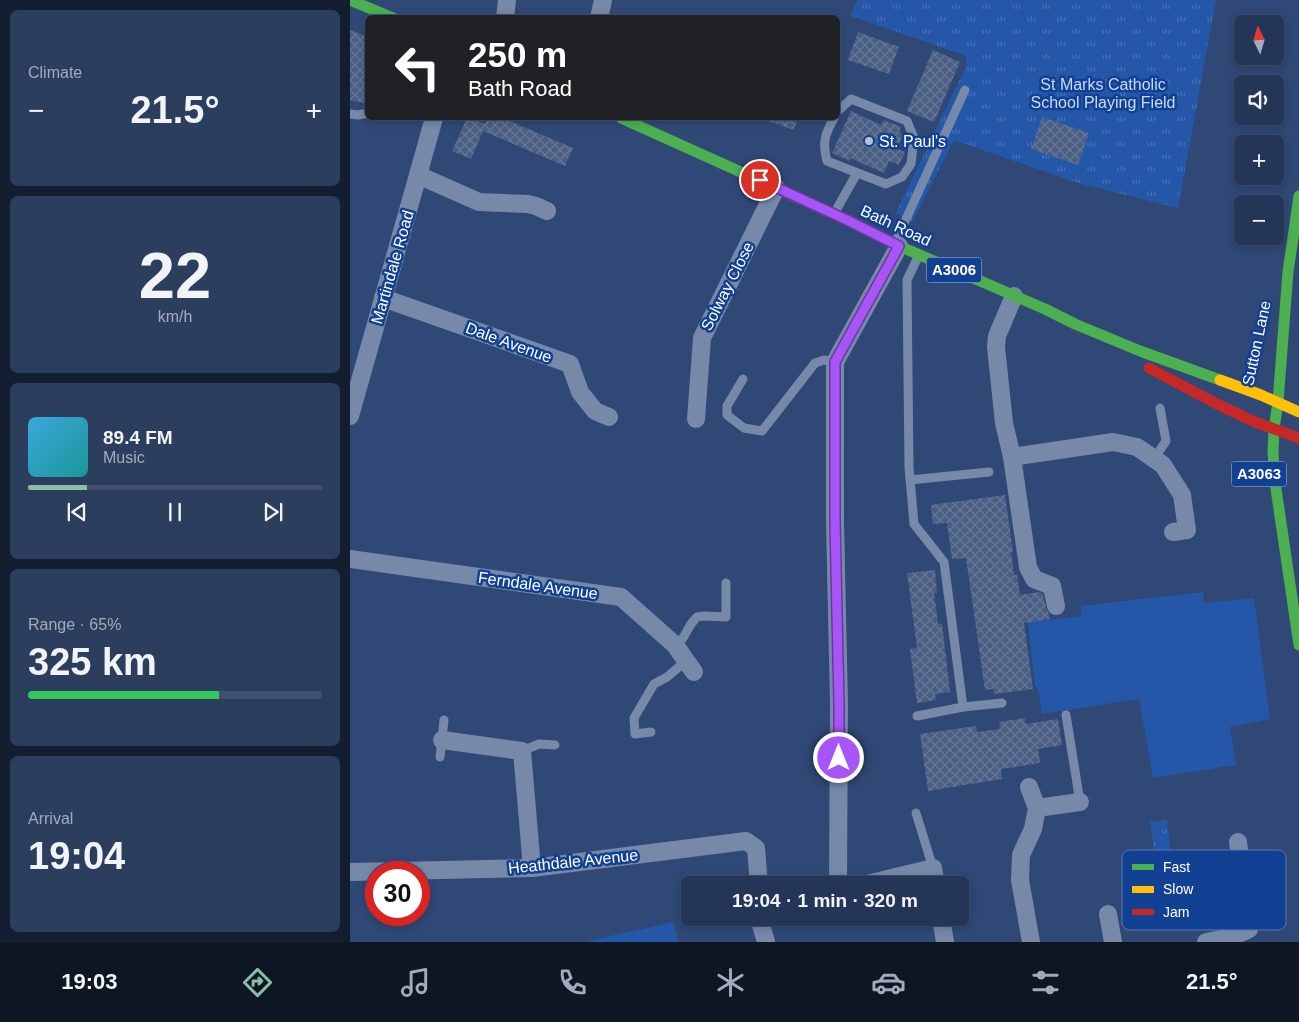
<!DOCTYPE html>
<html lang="en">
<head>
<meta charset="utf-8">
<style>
  :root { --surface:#233658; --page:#2b3e5e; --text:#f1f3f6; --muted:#a3abba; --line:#40506e; --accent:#8abfa5 }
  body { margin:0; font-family:Arial,sans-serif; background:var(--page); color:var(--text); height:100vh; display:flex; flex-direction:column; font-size:19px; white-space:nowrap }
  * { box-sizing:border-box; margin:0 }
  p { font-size:16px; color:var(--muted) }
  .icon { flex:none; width:28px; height:28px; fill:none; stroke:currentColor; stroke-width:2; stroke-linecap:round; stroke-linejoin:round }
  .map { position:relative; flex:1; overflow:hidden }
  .side { display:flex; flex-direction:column; gap:10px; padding:10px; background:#131e30; width:350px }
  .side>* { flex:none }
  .top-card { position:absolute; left:15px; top:15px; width:475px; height:105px; border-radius:8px; box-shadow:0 2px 8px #0003,0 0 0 1px var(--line); background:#202124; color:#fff; overflow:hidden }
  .needle { width:32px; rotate:355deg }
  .tools { position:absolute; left:884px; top:15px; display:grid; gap:10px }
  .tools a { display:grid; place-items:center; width:50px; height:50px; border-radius:8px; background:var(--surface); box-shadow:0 2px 8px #0003,0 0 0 1px var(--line); font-size:25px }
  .speed { position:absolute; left:15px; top:861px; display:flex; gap:10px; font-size:25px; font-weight:700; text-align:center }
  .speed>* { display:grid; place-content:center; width:65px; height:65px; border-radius:50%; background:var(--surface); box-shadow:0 2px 8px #0003,0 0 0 1px var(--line); line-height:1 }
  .speed .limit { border:8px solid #d22; background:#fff; color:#111 }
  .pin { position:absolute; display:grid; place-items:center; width:42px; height:42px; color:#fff; margin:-21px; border:2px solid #fff; border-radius:50%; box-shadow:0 1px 5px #0007 }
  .me { position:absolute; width:55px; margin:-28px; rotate:0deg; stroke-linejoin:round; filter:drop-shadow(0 0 4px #0008) }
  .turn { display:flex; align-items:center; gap:18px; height:105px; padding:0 20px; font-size:22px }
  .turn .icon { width:65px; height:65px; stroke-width:2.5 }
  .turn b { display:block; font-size:35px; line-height:42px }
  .big { font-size:38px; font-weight:700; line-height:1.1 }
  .side .widget { flex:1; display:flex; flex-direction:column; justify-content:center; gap:8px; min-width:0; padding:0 18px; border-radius:8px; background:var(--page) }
  .side .dial { align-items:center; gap:0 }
  .dial b { font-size:65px; line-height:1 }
  .song { display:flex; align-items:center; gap:15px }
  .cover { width:60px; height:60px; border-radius:8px; background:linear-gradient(135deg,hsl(200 70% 55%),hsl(180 70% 35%)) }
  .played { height:5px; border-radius:2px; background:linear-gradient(90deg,var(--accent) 20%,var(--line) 20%) }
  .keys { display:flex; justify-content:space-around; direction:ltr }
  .heat { display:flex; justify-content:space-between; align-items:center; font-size:28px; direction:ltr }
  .charge { height:8px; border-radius:4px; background:linear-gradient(90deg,#34c759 65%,var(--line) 0) }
  .trip { position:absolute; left:331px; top:876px; width:288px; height:50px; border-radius:8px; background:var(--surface); box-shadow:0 2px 8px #0003,0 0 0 1px var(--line); font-weight:700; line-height:50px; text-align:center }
  .menu { display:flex; height:80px; justify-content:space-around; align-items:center; background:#0e1623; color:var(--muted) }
  .menu .icon { width:35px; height:35px }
  .menu .on { color:var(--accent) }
  .menu b { font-size:22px; color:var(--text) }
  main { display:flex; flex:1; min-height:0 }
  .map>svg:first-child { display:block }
  .green { fill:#2557a9 }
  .park { fill:url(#park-tufts) }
  .building { fill:url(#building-cross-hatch) }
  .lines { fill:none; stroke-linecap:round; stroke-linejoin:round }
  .lane { stroke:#7689a8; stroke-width:9 }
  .street { stroke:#7689a8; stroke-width:18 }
  .fast { stroke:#4caf50; stroke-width:11 }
  .slow { stroke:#ffc107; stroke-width:11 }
  .jam { stroke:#c62828; stroke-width:11 }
  .route-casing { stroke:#6d37a1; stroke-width:12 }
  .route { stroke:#a855f7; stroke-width:9 }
  .poi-dot { fill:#b6bfcf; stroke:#124092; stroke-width:2 }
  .labels { text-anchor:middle; stroke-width:5; stroke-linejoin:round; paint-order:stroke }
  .shield { fill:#124092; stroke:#b8c6de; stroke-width:1 }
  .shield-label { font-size:15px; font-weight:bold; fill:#fff }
  .park-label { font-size:16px; fill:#c6dbfd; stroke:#124092 }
  .poi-label { font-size:16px; fill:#fff; stroke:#124092; text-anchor:start }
  .street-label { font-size:16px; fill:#fff; stroke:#124092 }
  .key { fill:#124092; stroke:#5979b3; stroke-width:1 }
  .key-label { font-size:14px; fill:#fff }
</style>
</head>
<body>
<main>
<section class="side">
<div class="widget"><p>Climate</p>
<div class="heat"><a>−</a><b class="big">21.5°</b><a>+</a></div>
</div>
<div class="widget dial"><b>22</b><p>km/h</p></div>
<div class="widget">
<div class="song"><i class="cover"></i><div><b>89.4 FM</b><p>Music</p></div></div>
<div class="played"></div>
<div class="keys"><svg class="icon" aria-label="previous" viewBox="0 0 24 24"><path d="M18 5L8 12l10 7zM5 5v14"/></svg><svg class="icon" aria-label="pause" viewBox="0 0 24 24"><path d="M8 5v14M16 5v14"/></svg><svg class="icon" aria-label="next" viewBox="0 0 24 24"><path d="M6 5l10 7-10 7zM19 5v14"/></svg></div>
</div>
<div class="widget"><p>Range · 65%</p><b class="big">325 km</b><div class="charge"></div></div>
<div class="widget"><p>Arrival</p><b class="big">19:04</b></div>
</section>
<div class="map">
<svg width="949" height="942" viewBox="0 0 949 942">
  <defs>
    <pattern id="park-tufts" width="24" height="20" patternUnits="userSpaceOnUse" patternTransform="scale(1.25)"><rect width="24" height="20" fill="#2557a9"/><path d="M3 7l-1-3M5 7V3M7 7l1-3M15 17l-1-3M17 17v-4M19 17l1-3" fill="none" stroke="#4670b6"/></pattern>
    <pattern id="building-cross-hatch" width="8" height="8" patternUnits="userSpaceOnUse" patternTransform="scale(1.25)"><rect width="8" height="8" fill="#4a5f83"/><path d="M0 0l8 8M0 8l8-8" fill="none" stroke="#657796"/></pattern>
  </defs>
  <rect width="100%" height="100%" fill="#2f4875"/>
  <g class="green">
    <path d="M853,592L854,603L904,598L920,719L880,727L886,765L803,778L789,699L692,714L688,688L685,687L678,622L731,616V606Z"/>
    <path d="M323,922L329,942H234Z"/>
  </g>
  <g class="park">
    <path d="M507,0H866L828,208L728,183L604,140L562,222L546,213L614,71L617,60L614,55L501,16Z"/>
    <path d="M817,820L823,875L808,877L800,822Z"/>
  </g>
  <g class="building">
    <path d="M0,30L18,37V104L0,100Z"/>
    <path d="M508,32L549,47L539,74L498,60Z"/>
    <path d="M583,50L610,62L584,122L557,111Z"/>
    <path d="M501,111L531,125L534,120L551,127L549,132L553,134L547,149L555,152L549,165L539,161L534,173L500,158L499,161L482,153Z"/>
    <path d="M692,117L739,133L728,165L681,149Z"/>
    <path d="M117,118H120L135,124L137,118H153L223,148L215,166L133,131L121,159L102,151Z"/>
    <path d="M413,118H448L444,130L413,119Z"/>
    <path d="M655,495L663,552H661L664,575H667L670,595L689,592L693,594L696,608L699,614L700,619L674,623L683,689L644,694L643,689L635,690L616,558L602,559L597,523L583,524L581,505Z"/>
    <path d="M585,570L587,593H584L588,624H592L600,692L585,694L586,700L567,703L560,649L567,648L557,573Z"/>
    <path d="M675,718L676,724L708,719L712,745L688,749L690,763L651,769L652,779L578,791L570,734L626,726L627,732L650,729L649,722Z"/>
  </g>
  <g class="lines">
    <g class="lane">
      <path d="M0,114L8,115L18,113"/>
      <path d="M484,118C475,134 472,142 477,161L536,184L552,177L561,164L564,138L557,121L501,99L488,111"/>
      <path d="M485,212L507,173"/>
      <path d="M546,241L615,90"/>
      <path d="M568,257L557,280L559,467L564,524L594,562L613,707"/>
      <path d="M393,379L377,406V415L394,428L412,431L465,363L474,360L485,362"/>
      <path d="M804,459L816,441L810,408"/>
      <path d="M560,480L639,472"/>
      <path d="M325,645L333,638L341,624L347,617L354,616L376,617V583"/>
      <path d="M716,715L730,802"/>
      <path d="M567,716L613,707L652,703"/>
      <path d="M301,732L285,734L284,718L304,684L317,677L336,661"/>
      <path d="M172,751L189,744L205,745"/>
      <path d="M90,757L94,720"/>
      <path d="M566,813L583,868"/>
    </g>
    <g class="street">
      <path d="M155,18L157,0"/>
      <path d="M249,18L253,0"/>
      <path d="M68,175L129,202L178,204L186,206L197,211"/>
      <path d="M664,296L647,336L646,347L654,423L662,457L678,567L684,579L702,586L706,606"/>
      <path d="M33,298L220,364L230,392L245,411L259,417"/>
      <path d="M0,416L68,175L84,118"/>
      <path d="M346,419L352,338L426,188"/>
      <path d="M662,457L763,442L787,447L813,465L832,495L837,530L823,532"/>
      <path d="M0,559L271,597L325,645L344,672"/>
      <path d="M92,740L172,751L182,868"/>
      <path d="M679,787L687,808L683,829L671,855L670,880L681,942"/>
      <path d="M687,808L730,802"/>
      <path d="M0,872L182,868L396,841L406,848L409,885"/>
      <path d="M488,885L489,704L485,522V362L549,246"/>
      <path d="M513,885L583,868L586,885"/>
      <path d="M758,914L763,942"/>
      <path d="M409,918L416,942"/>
      <path d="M591,918L595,942"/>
      <path d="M856,942L882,937L899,929L888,842"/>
    </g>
    <g class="fast">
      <path d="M0,0L43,18"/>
      <path d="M271,118L497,220L549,246L695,309L725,324L790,351L870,380"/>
      <path d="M949,196L938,272L928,402L924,429L923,452L925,482L949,645"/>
    </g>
    <path class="slow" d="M870,380L911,395L949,412"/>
    <path class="jam" d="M799,368L867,404L905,422L949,438"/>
  </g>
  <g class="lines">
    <defs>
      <path id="route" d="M410,180L497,220L549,246L485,362V522L489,704V758"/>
    </defs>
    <use href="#route" class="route-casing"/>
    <use href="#route" class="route"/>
  </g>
  <circle class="poi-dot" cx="519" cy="141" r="5"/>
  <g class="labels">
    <g class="shield">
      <rect x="576.5" y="257.5" width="55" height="25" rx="4"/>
      <rect x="881.5" y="461.5" width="55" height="25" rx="4"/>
    </g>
    <g class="shield-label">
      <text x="604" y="275">A3006</text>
      <text x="909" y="479">A3063</text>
    </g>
    <g class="park-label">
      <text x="753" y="90">St Marks Catholic<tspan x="753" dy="18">School Playing Field</tspan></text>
    </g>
    <g class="poi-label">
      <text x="529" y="147">St. Paul's</text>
    </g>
    <g class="street-label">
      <text transform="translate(546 225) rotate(25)" y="6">Bath Road</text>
      <text transform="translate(42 267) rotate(-74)" y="6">Martindale Road</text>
      <text transform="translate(377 286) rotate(-63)" y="6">Solway Close</text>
      <text transform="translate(159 342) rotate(20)" y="6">Dale Avenue</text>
      <text transform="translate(906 343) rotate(-78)" y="6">Sutton Lane</text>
      <text transform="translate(188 585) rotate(8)" y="6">Ferndale Avenue</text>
      <text transform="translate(223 861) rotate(-6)" y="6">Heathdale Avenue</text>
    </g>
  </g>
  <rect x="772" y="850" width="164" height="80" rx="8" class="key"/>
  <rect x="782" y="864" width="22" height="6" fill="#4caf50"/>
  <rect x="782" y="886" width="22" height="7" fill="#ffc107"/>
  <rect x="782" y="909" width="22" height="6" fill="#c62828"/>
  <g class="key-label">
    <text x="813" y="872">Fast</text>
    <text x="813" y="894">Slow</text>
    <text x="813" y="917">Jam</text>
  </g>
</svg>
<div class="tools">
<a><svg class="needle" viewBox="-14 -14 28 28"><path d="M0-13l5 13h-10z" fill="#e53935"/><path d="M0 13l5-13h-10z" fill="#a3abba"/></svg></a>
<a><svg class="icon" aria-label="sound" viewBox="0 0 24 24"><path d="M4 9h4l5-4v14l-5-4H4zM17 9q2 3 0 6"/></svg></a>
<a>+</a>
<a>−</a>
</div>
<div class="speed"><div class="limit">30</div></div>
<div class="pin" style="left:410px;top:180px;background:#d93025"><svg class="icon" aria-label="arrive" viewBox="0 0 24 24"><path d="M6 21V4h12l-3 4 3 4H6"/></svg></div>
<svg class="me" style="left:489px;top:758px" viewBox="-20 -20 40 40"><circle r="17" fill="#a855f7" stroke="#fff" stroke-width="3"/><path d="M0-11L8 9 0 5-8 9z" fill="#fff"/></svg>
<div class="trip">19:04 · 1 min · 320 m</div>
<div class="top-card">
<div class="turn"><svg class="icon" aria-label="left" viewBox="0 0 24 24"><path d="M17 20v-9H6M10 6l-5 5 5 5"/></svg><div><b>250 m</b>Bath Road</div></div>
</div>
</div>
</main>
<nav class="menu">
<b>19:03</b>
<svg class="icon on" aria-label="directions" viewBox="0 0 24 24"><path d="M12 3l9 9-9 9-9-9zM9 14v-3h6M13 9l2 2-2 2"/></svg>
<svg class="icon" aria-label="music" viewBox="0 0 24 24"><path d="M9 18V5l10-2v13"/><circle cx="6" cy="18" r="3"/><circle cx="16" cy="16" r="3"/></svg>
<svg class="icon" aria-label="phone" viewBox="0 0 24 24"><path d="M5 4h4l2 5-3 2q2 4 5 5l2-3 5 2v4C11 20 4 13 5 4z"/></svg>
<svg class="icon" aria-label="climate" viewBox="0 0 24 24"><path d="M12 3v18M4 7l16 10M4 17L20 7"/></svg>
<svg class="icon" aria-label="car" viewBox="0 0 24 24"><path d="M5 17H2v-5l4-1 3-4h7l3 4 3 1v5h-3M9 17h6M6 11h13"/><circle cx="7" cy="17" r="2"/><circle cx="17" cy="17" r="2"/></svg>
<svg class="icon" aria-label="filters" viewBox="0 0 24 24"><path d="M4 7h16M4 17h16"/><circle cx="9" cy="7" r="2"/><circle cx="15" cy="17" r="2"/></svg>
<b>21.5°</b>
</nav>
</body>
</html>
